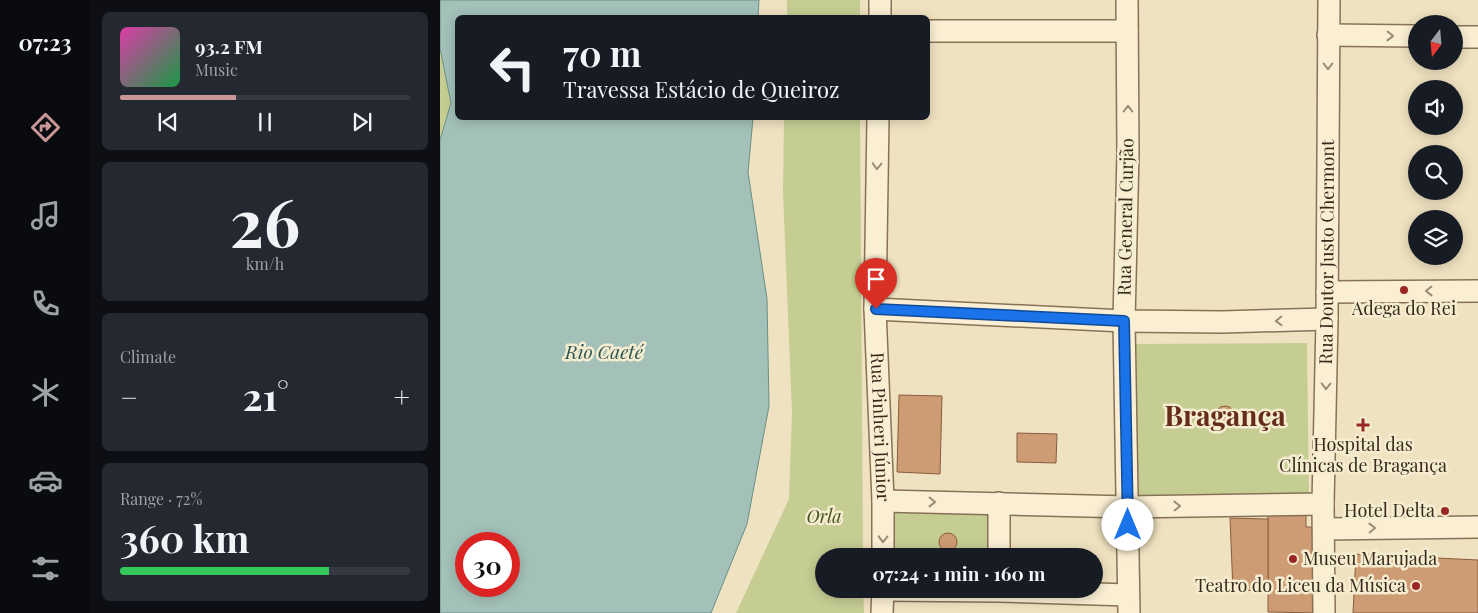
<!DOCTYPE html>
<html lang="en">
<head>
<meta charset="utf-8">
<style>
  :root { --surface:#171b24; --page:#242831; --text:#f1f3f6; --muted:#9ea1a6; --line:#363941; --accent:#c99798 }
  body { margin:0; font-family:"Playfair Display",serif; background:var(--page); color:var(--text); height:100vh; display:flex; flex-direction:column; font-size:19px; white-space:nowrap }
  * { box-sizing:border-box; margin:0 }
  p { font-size:16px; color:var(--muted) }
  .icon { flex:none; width:28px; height:28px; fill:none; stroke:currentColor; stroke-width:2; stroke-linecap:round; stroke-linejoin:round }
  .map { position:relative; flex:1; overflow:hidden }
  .sheet { display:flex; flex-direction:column; gap:12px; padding:12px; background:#0d0f14; width:350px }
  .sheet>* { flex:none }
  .guide { position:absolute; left:15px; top:15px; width:475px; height:105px; border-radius:8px; box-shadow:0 2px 12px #0003; background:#171b24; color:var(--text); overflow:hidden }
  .needle { width:32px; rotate:196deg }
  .controls { position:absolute; left:968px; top:15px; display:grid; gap:10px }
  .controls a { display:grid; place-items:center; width:55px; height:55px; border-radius:50%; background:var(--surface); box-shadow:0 2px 12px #0003; font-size:25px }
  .speed { position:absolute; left:15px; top:532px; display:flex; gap:10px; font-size:25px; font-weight:700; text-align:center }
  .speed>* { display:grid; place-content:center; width:65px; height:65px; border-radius:50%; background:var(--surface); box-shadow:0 2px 12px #0003; line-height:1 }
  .speed .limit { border:8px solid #d22; background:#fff; color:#111 }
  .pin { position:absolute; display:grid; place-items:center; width:42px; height:42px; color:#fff; margin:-51px -21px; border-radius:50% 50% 50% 0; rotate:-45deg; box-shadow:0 0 5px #0007 }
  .pin .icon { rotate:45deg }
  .me { position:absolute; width:55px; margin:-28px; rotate:0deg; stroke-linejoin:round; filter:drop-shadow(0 0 4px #0008) }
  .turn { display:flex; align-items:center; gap:18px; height:105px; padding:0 25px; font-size:22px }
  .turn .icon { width:65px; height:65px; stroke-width:2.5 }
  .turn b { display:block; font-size:35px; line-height:42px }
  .big { font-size:38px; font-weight:700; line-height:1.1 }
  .sheet .card { flex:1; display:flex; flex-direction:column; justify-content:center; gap:8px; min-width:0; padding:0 18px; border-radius:8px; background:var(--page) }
  .sheet .dial { align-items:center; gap:0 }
  .dial b { font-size:65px; line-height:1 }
  .song { display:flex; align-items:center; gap:15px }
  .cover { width:60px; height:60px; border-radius:8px; background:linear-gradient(135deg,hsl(320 70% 55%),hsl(140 70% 35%)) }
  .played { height:5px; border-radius:2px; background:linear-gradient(90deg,var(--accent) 40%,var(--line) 40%) }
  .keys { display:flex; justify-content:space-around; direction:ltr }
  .heat { display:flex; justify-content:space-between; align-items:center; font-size:28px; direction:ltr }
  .charge { height:8px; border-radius:4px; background:linear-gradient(90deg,#34c759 72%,var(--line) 0) }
  .trip { position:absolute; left:375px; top:548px; width:288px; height:50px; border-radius:25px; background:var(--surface); box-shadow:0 2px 12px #0003; font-weight:700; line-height:50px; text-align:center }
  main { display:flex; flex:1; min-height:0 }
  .menu { display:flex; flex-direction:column; width:90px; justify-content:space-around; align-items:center; background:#090b0e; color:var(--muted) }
  .menu .icon { width:35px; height:35px }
  .menu .on { color:var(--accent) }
  .menu b { font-size:22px; color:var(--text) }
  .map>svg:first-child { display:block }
  .green { fill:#c5cd93 }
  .water { fill:#a3c1b9; stroke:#6a8f86; fill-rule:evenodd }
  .building { fill:#ce9c74; stroke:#885c3c }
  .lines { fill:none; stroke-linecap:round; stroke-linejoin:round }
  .minor-casing { stroke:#887257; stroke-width:24 }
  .minor { stroke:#faefd3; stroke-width:21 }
  .oneway { stroke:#988c78 }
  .route-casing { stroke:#114b97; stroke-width:12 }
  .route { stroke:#1a73e8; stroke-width:9 }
  .poi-dot { fill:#992725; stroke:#f6eccf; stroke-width:2 }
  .labels { text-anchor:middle; stroke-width:5; stroke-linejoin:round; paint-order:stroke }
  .street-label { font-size:18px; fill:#372a1c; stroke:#f6eccf }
  .poi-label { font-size:18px; fill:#372a1c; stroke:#f6eccf }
  .park-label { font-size:18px; font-style:italic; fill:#475522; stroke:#f6eccf }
  .water-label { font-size:19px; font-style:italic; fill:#2b5856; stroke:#f6eccf }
  .town-label { font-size:28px; font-weight:bold; fill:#652c1a; stroke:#f6eccf }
</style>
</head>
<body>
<main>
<nav class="menu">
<b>07:23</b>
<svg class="icon on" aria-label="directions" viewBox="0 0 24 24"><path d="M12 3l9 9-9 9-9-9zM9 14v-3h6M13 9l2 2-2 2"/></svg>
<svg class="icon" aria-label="music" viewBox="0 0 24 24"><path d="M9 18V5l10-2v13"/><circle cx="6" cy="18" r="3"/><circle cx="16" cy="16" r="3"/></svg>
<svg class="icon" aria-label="phone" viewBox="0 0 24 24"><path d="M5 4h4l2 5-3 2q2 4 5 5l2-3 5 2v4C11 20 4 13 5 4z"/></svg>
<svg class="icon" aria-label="climate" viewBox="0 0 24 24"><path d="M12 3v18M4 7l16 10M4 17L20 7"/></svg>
<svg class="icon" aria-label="car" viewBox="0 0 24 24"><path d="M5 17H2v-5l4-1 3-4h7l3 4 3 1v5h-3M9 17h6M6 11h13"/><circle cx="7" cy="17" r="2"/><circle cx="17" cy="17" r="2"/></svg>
<svg class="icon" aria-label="filters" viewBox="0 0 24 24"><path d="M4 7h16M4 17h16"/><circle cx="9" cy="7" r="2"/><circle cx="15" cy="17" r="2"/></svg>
</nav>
<section class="sheet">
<div class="card">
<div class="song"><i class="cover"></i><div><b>93.2 FM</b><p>Music</p></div></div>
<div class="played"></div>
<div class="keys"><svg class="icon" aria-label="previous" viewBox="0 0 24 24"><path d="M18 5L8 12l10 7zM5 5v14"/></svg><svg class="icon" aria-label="pause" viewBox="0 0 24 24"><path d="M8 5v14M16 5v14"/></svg><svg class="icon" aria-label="next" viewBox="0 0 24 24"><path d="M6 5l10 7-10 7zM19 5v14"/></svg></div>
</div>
<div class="card dial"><b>26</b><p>km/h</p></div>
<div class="card"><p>Climate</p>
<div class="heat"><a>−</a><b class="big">21°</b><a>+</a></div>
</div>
<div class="card"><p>Range · 72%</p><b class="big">360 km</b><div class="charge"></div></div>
</section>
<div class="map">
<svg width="1038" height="613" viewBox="0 0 1038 613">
  <rect width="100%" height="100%" fill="#efe2c0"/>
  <g class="green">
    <rect x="347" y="0" width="73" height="17"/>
    <path d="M0,48L11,103L0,140Z"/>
    <path d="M344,118H420L423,556H384V589H423L424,613H296L349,499L352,413L343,192Z"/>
    <path d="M867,343L869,502L690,503L688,344Z"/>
    <path d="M554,510L555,556H455V512Z"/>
  </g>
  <path class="water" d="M0,0H319L318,17L18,18V118H313L308,172L327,299L329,406L307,524L271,613H0V140L11,103L0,48ZM26,544H69V586H26Z"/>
  <g class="building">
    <path d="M459,395L502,396L500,474L457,472Z"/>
    <circle cx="785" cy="416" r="10"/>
    <path d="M577,433L617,434L616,463L577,462Z"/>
    <path d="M828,513H866V527H877L878,613L828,612Z"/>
    <path d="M790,518L828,519V590L793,591Z"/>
    <circle cx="508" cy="542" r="9"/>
    <path d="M916,554L1038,560V613H913Z"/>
  </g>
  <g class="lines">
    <defs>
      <g id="minor">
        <path d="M440,0V18"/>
        <path d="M687,0L688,153L684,321L689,613"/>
        <path d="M488,31H687"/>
        <path d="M888,35L976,36"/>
        <path d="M1014,37H1038"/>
        <path id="s1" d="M438,118L435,309L443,501V556"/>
        <path d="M887,292L1038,291"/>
        <path d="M435,309L684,321L782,322L887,319"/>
        <path d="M443,501L688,507L883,504"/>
        <path d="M559,503V556"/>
        <path d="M884,529L1038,527"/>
        <path d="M443,590L559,591L688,595"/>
        <path d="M442,613L443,589"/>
        <path id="s2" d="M884,613L883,504L887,319L889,0"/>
      </g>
    </defs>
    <use href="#minor" class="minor-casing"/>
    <use href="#minor" class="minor"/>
  </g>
  <defs><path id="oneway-chevron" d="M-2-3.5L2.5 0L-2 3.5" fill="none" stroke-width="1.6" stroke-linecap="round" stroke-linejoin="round" transform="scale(1.25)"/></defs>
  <g class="oneway">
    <use href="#oneway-chevron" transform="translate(950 36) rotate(1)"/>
    <use href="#oneway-chevron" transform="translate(888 66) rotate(90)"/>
    <use href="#oneway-chevron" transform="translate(688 109) rotate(-90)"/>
    <use href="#oneway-chevron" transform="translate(437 166) rotate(92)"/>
    <use href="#oneway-chevron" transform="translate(989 291) rotate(179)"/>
    <use href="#oneway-chevron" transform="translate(839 321) rotate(178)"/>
    <use href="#oneway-chevron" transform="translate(886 386) rotate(91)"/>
    <use href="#oneway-chevron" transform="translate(492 502) rotate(1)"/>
    <use href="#oneway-chevron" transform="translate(737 506) rotate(-1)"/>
    <use href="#oneway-chevron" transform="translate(932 528) rotate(-1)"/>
    <use href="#oneway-chevron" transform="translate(443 539) rotate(91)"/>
  </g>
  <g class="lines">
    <defs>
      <path id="route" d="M436,309L684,321L688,525"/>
    </defs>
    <use href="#route" class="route-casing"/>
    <use href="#route" class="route"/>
  </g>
  <g class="poi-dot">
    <circle cx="964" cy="290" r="5"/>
    <path d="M920.5 417.5h5v5h5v5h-5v5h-5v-5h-5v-5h5z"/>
    <circle cx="1005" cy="511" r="5"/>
    <circle cx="853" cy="559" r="5"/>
    <circle cx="976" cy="586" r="5"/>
  </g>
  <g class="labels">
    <g class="street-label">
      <text transform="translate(686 217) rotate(-89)" y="6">Rua General Curjão</text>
      <text dy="6" stroke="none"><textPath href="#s2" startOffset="361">Rua Doutor Justo Chermont</textPath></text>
      <text dy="6" stroke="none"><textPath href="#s1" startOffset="309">Rua Pinheri Júnior</textPath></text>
    </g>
    <g class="poi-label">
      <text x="964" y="315">Adega do Rei</text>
      <text x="923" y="451">Hospital das<tspan x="923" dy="21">Clínicas de Bragança</tspan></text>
      <text x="995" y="517" text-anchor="end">Hotel Delta</text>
      <text x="863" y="565" text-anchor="start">Museu Marujada</text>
      <text x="966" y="592" text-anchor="end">Teatro do Liceu da Música</text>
    </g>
    <g class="park-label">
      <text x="384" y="523">Orla</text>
    </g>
    <g class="water-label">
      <text x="164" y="359">Rio Caeté</text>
    </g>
    <g class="town-label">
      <text x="785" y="426">Bragança</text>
    </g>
  </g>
</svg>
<div class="controls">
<a><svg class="needle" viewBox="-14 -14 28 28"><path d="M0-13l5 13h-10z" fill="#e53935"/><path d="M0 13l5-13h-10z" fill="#9ea1a6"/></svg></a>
<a><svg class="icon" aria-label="sound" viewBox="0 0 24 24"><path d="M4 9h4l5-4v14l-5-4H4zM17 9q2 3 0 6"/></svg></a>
<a><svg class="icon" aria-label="search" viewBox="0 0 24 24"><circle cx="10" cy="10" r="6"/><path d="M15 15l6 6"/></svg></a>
<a><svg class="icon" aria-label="layers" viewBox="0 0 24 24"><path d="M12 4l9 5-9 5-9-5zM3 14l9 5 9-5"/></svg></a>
</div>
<div class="speed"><div class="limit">30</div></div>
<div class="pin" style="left:436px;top:309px;background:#d93025"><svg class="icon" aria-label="arrive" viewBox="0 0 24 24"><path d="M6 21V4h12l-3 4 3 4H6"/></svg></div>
<svg class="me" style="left:688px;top:525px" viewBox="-20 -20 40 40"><circle r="19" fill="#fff"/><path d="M0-13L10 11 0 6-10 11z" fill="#1a73e8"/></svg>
<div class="trip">07:24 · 1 min · 160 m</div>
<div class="guide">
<div class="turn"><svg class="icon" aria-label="left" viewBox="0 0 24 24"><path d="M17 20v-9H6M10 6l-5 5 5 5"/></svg><div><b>70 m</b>Travessa Estácio de Queiroz</div></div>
</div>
</div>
</main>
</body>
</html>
